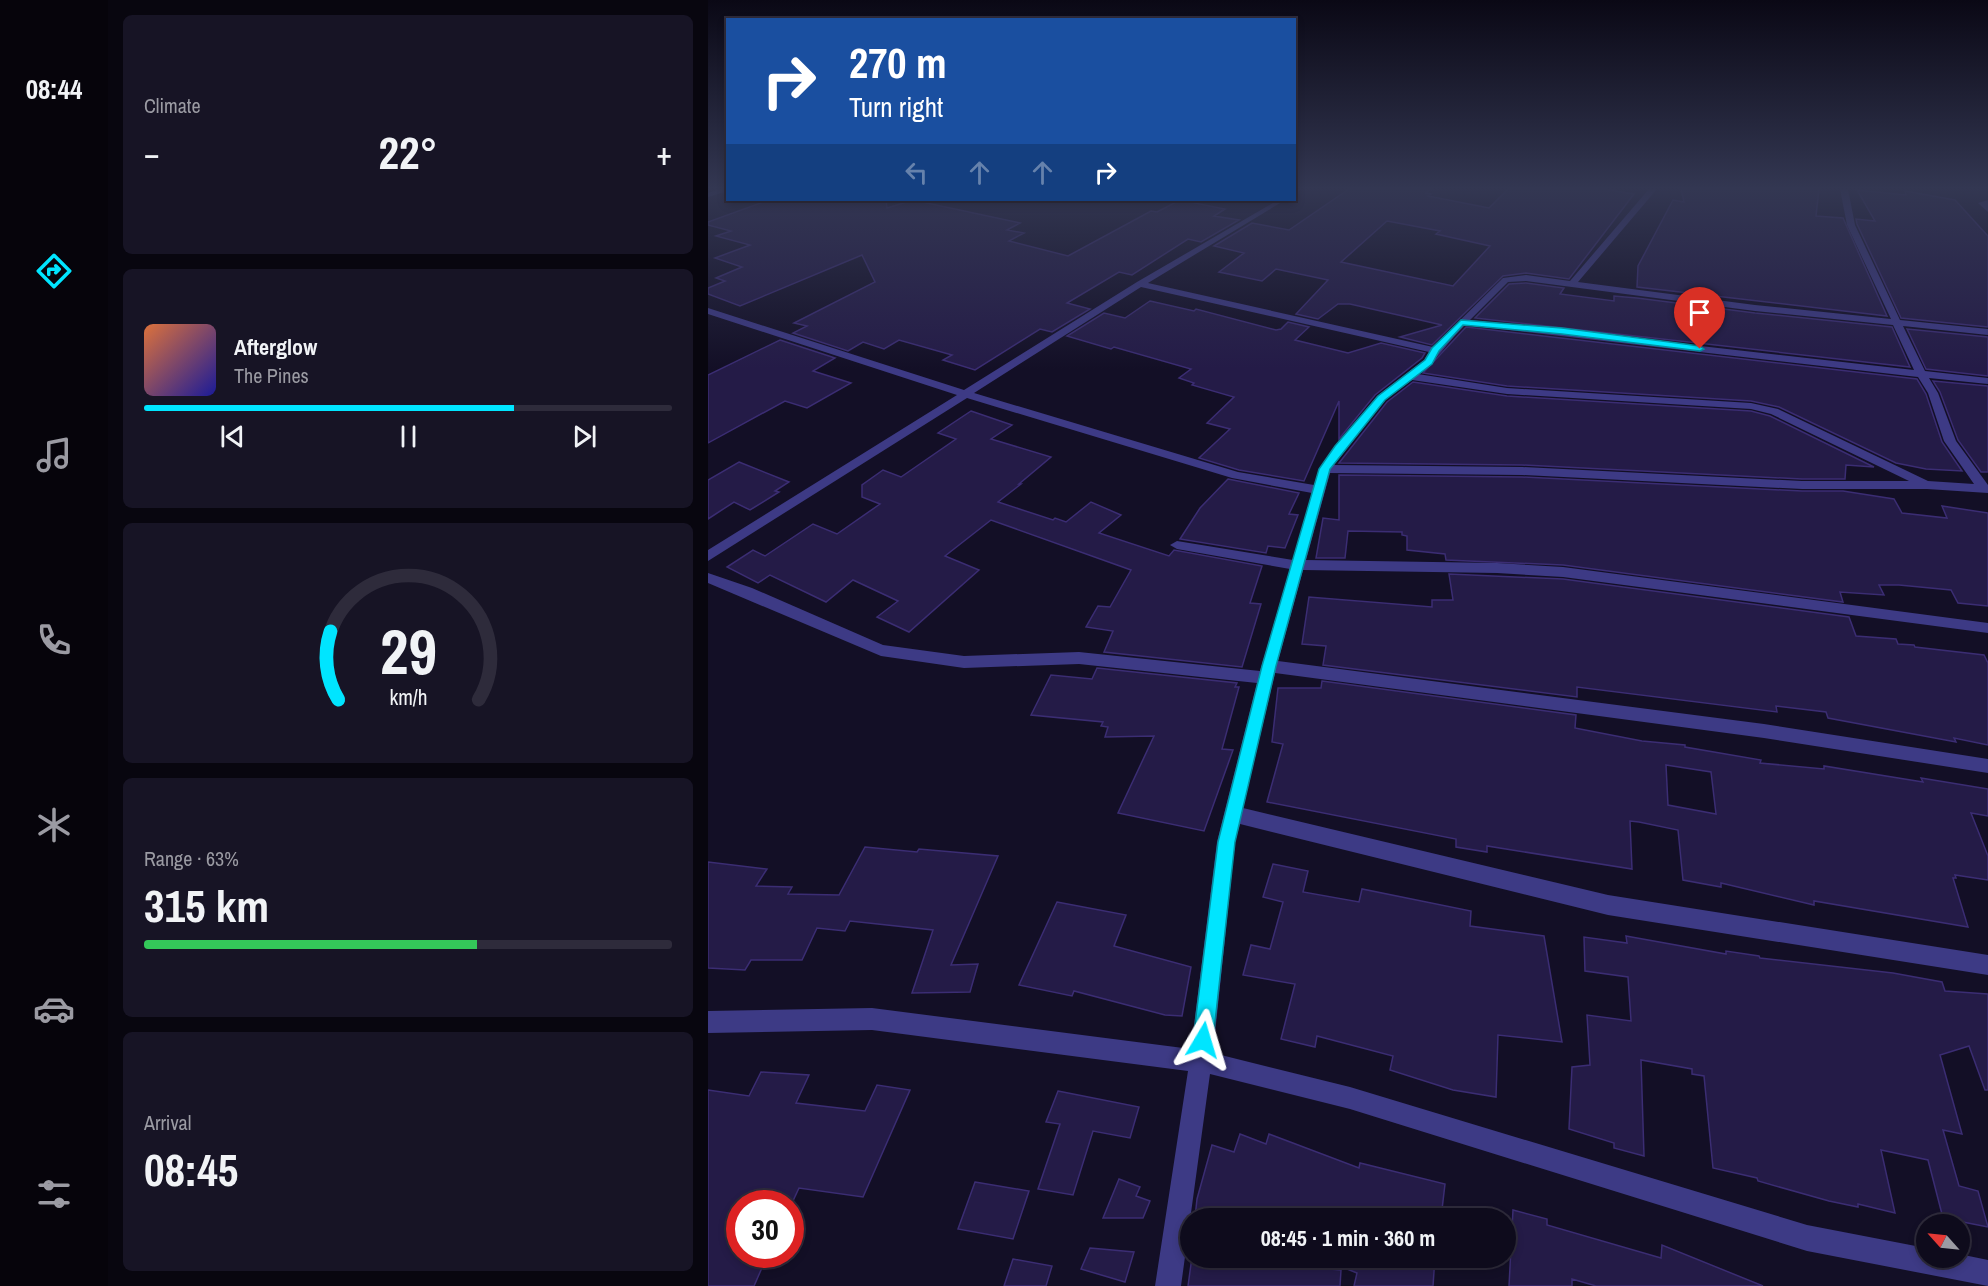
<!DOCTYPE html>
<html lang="en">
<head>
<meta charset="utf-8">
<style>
  :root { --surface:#0e0b1c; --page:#171425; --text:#f1f3f6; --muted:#9b9ba3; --line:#2e2b3b; --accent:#00e5ff }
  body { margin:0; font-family:"Archivo Narrow",sans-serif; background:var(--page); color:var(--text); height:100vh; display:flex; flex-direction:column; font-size:22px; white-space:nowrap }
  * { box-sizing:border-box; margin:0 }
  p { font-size:20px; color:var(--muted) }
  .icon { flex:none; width:33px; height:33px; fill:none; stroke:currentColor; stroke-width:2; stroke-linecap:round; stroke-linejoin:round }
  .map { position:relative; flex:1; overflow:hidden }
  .side { display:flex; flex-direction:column; gap:15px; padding:15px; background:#08060f; width:600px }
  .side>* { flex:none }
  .top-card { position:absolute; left:18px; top:18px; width:570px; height:183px; border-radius:0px; box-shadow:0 3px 9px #0003,0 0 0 2px var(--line); background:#1a4fa0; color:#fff; overflow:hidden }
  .needle { width:39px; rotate:297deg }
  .fabs { position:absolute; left:1208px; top:1214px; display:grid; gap:12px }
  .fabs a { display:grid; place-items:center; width:54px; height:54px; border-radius:50%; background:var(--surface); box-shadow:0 3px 9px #0003,0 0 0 2px var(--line); font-size:30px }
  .speed { position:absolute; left:18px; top:1190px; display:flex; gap:12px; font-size:30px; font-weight:700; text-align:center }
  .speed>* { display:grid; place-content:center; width:78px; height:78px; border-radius:50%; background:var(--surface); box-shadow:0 3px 9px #0003,0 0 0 2px var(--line); line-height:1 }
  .speed .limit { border:9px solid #d22; background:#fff; color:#111 }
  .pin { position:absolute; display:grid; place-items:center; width:51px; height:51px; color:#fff; margin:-62px -26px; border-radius:50% 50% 50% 0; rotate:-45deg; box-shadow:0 0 6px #0007 }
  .pin .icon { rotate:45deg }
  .me { position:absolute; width:66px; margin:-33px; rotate:7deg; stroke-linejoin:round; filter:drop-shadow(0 0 4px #0008) }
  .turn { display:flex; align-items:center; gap:21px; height:126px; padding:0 24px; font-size:27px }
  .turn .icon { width:78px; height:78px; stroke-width:2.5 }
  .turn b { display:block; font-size:42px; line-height:51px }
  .lanes { display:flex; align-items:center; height:57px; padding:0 24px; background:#0003; justify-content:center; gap:30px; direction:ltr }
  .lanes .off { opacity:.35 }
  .big { font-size:45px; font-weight:800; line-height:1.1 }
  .side .widget { flex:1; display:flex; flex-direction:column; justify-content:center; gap:9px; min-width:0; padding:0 21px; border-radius:9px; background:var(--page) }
  .side .dial { align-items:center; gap:0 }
  .dial svg { height:156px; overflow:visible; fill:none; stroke:var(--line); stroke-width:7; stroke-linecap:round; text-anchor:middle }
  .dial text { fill:var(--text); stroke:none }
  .song { display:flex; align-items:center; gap:18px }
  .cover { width:72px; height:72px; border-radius:9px; background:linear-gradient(135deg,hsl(20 70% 55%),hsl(240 70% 35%)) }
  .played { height:6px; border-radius:3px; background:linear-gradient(90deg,var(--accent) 70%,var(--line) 70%) }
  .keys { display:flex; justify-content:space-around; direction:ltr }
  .heat { display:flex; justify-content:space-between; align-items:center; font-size:33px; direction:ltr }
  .charge { height:9px; border-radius:4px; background:linear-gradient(90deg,#34c759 63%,var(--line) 0) }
  .trip { position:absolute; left:472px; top:1208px; width:336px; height:60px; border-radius:30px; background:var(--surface); box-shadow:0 3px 9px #0003,0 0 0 2px var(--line); font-weight:800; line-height:60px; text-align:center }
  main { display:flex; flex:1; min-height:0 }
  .dock { display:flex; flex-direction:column; width:108px; justify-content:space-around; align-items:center; background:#06040b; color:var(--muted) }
  .dock .icon { width:42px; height:42px }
  .dock .active { color:var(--accent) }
  .dock b { font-size:27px; color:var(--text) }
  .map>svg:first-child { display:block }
  .building { fill:#241b47; stroke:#3b2d73; stroke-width:1.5; fill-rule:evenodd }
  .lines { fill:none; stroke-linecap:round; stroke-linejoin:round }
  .minor { fill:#3d3a85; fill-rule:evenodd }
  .route { fill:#00e5ff; stroke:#0095a6; stroke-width:1.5 }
</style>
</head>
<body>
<main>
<nav class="dock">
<b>08:44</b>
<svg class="icon active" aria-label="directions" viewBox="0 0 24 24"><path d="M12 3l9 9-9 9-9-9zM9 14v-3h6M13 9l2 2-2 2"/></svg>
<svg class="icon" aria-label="music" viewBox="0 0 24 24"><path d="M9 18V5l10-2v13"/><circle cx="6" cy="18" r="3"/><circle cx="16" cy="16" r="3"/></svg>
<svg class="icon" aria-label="phone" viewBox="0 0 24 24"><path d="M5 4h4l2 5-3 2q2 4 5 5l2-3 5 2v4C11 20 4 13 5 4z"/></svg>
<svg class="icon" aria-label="climate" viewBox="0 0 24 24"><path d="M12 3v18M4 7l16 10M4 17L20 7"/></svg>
<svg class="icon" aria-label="car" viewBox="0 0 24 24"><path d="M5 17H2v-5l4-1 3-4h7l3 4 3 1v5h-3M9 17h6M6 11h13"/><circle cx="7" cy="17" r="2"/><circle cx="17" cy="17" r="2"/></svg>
<svg class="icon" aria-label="filters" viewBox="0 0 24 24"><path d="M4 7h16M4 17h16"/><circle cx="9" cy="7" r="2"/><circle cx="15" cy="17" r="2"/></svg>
</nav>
<section class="side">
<div class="widget"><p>Climate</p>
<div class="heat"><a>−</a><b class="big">22°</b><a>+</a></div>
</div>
<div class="widget">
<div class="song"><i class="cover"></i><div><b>Afterglow</b><p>The Pines</p></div></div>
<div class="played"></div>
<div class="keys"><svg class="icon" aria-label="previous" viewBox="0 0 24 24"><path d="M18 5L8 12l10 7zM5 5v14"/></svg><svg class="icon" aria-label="pause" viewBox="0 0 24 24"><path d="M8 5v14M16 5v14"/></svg><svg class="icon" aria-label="next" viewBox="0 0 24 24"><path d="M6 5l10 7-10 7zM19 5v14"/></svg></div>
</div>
<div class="widget dial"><svg viewBox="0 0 100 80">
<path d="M14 69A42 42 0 1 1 86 69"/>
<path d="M14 69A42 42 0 0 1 10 34" stroke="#00e5ff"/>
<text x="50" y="56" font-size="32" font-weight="700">29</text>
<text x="50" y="72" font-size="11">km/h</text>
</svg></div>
<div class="widget"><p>Range · 63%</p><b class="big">315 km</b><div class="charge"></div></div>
<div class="widget"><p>Arrival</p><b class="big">08:45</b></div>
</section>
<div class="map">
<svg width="1280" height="1286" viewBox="0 0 1280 1286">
  <rect width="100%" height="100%" fill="#130f26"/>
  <g class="building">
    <path d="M641,189H723L718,193L723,194L720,196L781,208L800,189H896L926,194L861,279L818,273L795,276L724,345L692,337L734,325L642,304H630L610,319L588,314L620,280L568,269L554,281L511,272L536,253L506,246L544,223L581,230ZM679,221L732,231L728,234L782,246L745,286L633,262Z"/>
    <path d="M973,189H1111L1108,216L1135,218L1179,316L929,287L930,266L965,200L976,202Z"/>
    <path d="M1149,190L1198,195L1197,191L1247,200L1280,236V327L1193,318L1149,224L1148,219L1167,221Z"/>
    <path d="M61,200H178L179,208L205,200L312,223L299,230L316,233L301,241L360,256L443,211L449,212L472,200L517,209L506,216L531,220L493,242L480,239L424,275L411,272L359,303L382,309L344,332L332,329L267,370L235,360L244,355L191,340L176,349L155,342L140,351L85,333L99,326L86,323L167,282L154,255L32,306L0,294V288L17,281L8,278L34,267L7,258L42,245L8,236L23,231L0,225V222Z"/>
    <path d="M818,283L856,288L852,294L906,301V296L929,298L1047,313L1184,327L1202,367L767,318L801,284Z"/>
    <path d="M442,301L486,311L488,309L568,330L573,329L580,322L601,327L587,340L640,353L673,343L717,353L714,358L667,395L631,439V401L596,481L531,470L491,458L522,429L499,423L526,397L484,385L486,383L471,378L483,369L406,347L403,349L359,336L396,313L417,318Z"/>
    <path d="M758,327L1209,379L1218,394L1234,442L1254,471L1218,469L1188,463L1071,407L1043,401L799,386L715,373Z"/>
    <path d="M1199,329L1280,337V376L1218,369Z"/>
    <path d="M72,340L127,358L105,371L143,383L99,408L77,401L0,443V375Z"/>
    <path d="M1225,381L1280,386V472H1273L1250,440L1232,392Z"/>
    <path d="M705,382L799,396L1043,411L1062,416L1166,467L1138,465L1137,479H1094L814,465L631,463L679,402Z"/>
    <path d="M263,411L304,425L283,439L343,457L311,484H313L290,502L345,520L347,518L358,522L383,502L413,515L391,533L461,556L466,550L554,566L542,603L553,604L534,667L396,652L405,631L378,627L390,606L402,607L423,570L283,520L237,556L271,570L201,632L169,617L190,601L145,580L118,602L62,575L50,583L19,567L45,550L57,556L105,524L129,534L172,504L154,497V485L175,470L193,477L248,439L230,433Z"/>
    <path d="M31,462L81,482L67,491L71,492L42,510L26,502L0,519V480Z"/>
    <path d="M631,475L814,477L1094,491H1135L1186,499L1194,513L1239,518L1234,506L1280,513V606L1250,603L1243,590L1191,585H1171L1176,595L1132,592L1135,602L855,565L738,560L737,554L699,550V536L694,535V532L640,531L637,558H608L615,518L631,520Z"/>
    <path d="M520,479L591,493L581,514L590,515L577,548L560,546L558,553L472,539L492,508Z"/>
    <path d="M741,574L855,579L1141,617L1148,636L1188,639L1190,644L1206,645L1207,647L1276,655L1280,663V745L1246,738L1248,742L1120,718L1118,712L1068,706L1069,712L869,687V697L615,665L618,646L594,644L601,597L724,607V600H745Z"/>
    <path d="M389,668L529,683L527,687H531L514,749L525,750L496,831L410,813L446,736L397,737L400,727L393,726L395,722L323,715L343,675L384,679Z"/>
    <path d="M614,681L868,715L867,728L872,729L934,741L977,745V747L1053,760L1052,763L1116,769V766L1215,782L1213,778L1280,789V816L1263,813L1280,856V880L1247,875L1248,878H1245L1260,927L1106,901V905L1013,883V887L975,880L970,830L931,822L922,821L924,869L779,846V852L748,847V839L559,802L575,744L564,742L570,688H613ZM958,765L1003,772L1008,814L960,805Z"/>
    <path d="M157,847L209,852L211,849L290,856L243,965L270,964L262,992L204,993L225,930L142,921L137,931L109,928L94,960H43L37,970L0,968V862L59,869L48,886L84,887L80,894L131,895Z"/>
    <path d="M565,864L600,871L595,892L651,902L654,889L763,911L762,926L836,936L854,1042L790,1035L788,1097L745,1090L682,1070L685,1056L609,1036L607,1047L573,1039L587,984L535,975L543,945L562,949L575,902L555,897Z"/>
    <path d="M349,902L418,915L406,946L483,967L474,1016L457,1015L366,991L364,996L311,985Z"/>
    <path d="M918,936L1018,954V951L1051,956L1052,958L1185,973L1234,982L1237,991L1280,994V1090H1277L1261,1046L1232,1055L1254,1134L1235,1130L1251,1186L1270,1191L1280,1227L1235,1218L1220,1160L1173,1150L1187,1213L1150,1204V1207L1121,1201L1050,1181L1049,1178L1005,1168L996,1076L984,1074V1069L933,1060L936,1156L906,1148V1143L861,1129L864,1067L882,1065L879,1015L923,1021L920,977L877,971L876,937L919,943Z"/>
    <path d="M53,1072L101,1075L88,1103L157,1111L169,1085L202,1090L155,1197L91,1188L84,1203H32V1254H60L46,1286H0V1090L41,1096Z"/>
    <path d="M350,1091L431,1107L422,1138L385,1131L365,1195L330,1189L352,1124L338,1122Z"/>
    <path d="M532,1134L558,1144L561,1134L651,1168L652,1163L737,1184L733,1218H487L489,1199L504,1145L526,1152Z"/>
    <path d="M411,1179L432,1187L428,1196L442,1201L435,1218H395Z"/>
    <path d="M267,1182L321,1191L305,1239L250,1229Z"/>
    <path d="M805,1210L839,1219V1225L953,1258L954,1245L1055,1286H888L864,1279V1286H801Z"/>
    <path d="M382,1248L426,1252L417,1282L373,1269Z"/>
    <path d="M484,1257L633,1270L632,1286H480Z"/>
    <path d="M609,1257H727L725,1286H646L649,1273Z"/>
    <path d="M305,1259L344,1266L338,1286H296Z"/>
  </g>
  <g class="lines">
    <g class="minor">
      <path d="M11,189L20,191L0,197V193Z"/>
      <path d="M586,189H595L586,194Z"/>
      <path d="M941,189H949L870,282L1047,305L1183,319L1139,225L1132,189H1140L1147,225L1192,320L1280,329V335L1195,326L1217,371L1280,378V384L1221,378L1230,393L1248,441L1280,485V493L1219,489H1094L814,475L622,473L598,560L789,563L855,567L1280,623V633L855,577L789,573L595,570L570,661L1056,724L1280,759V773L1056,738L567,673L535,808L900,895L1280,955V975L900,915L532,824L527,842L505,1053L642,1087L1099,1225L1218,1248V1257H1251V1254L1280,1260V1286L1099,1251L642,1109L502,1074L473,1286H447L480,1071L164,1030L0,1033V1011L164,1008L483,1049L509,842L549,683L371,664L256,668L173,656L0,583V573L44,588L175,645L256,656L371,652L552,671L582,569L469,549L462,545L469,541L585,560L604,493L524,478L259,398L0,561V550L249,395L0,314V308L256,390L429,282L570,200H577L440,283L725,347L795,278L818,275L862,281ZM818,281L1047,311L1185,325L1206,370L762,320L800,282ZM433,287L721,352L716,360L669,396L613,466L606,485L530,472L266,393ZM757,325L1210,377L1220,393L1236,441L1266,484L1220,481L1070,409L1043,403L799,388L710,374C728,361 741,341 757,325ZM704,380L799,394L1043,409L1063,414L1201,481H1094L814,467L626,465L677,400Z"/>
      <path d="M1280,200V212L1270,203Z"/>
    </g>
  </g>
  <linearGradient id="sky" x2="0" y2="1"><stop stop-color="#0a0815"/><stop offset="0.51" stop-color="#333752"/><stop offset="1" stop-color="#333752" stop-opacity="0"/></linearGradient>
  <rect width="1280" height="369" fill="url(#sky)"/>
  <path class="route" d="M753,320L854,328L992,346L996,349L992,351L854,334L755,325L731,351L724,364L677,400L622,469L568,666L527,842L505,1040L502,1047L495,1049L488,1047L485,1040L510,842L554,666L611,469L627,446L670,396L717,360L724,348Z"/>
</svg>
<div class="fabs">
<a><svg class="needle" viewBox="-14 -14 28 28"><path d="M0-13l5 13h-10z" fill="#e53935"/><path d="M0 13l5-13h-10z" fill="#9b9ba3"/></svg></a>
</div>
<div class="speed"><div class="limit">30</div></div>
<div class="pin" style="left:992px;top:349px;background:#d93025"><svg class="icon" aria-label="arrive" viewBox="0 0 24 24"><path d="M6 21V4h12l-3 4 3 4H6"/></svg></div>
<svg class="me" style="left:495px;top:1040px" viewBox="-20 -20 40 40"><path d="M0-17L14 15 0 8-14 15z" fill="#00e5ff" stroke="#fff" stroke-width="4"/></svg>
<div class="trip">08:45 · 1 min · 360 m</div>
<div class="top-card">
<div class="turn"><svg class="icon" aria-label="right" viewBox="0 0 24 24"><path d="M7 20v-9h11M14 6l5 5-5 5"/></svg><div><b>270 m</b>Turn right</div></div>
<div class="lanes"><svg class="icon off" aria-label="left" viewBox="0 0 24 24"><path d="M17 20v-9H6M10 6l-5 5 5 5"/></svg><svg class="icon off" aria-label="ahead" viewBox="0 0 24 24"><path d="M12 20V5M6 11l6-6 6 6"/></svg><svg class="icon off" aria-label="ahead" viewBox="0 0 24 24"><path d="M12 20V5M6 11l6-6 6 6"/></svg><svg class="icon" aria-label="right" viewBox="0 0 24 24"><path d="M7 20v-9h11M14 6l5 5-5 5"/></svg></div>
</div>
</div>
</main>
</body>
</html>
